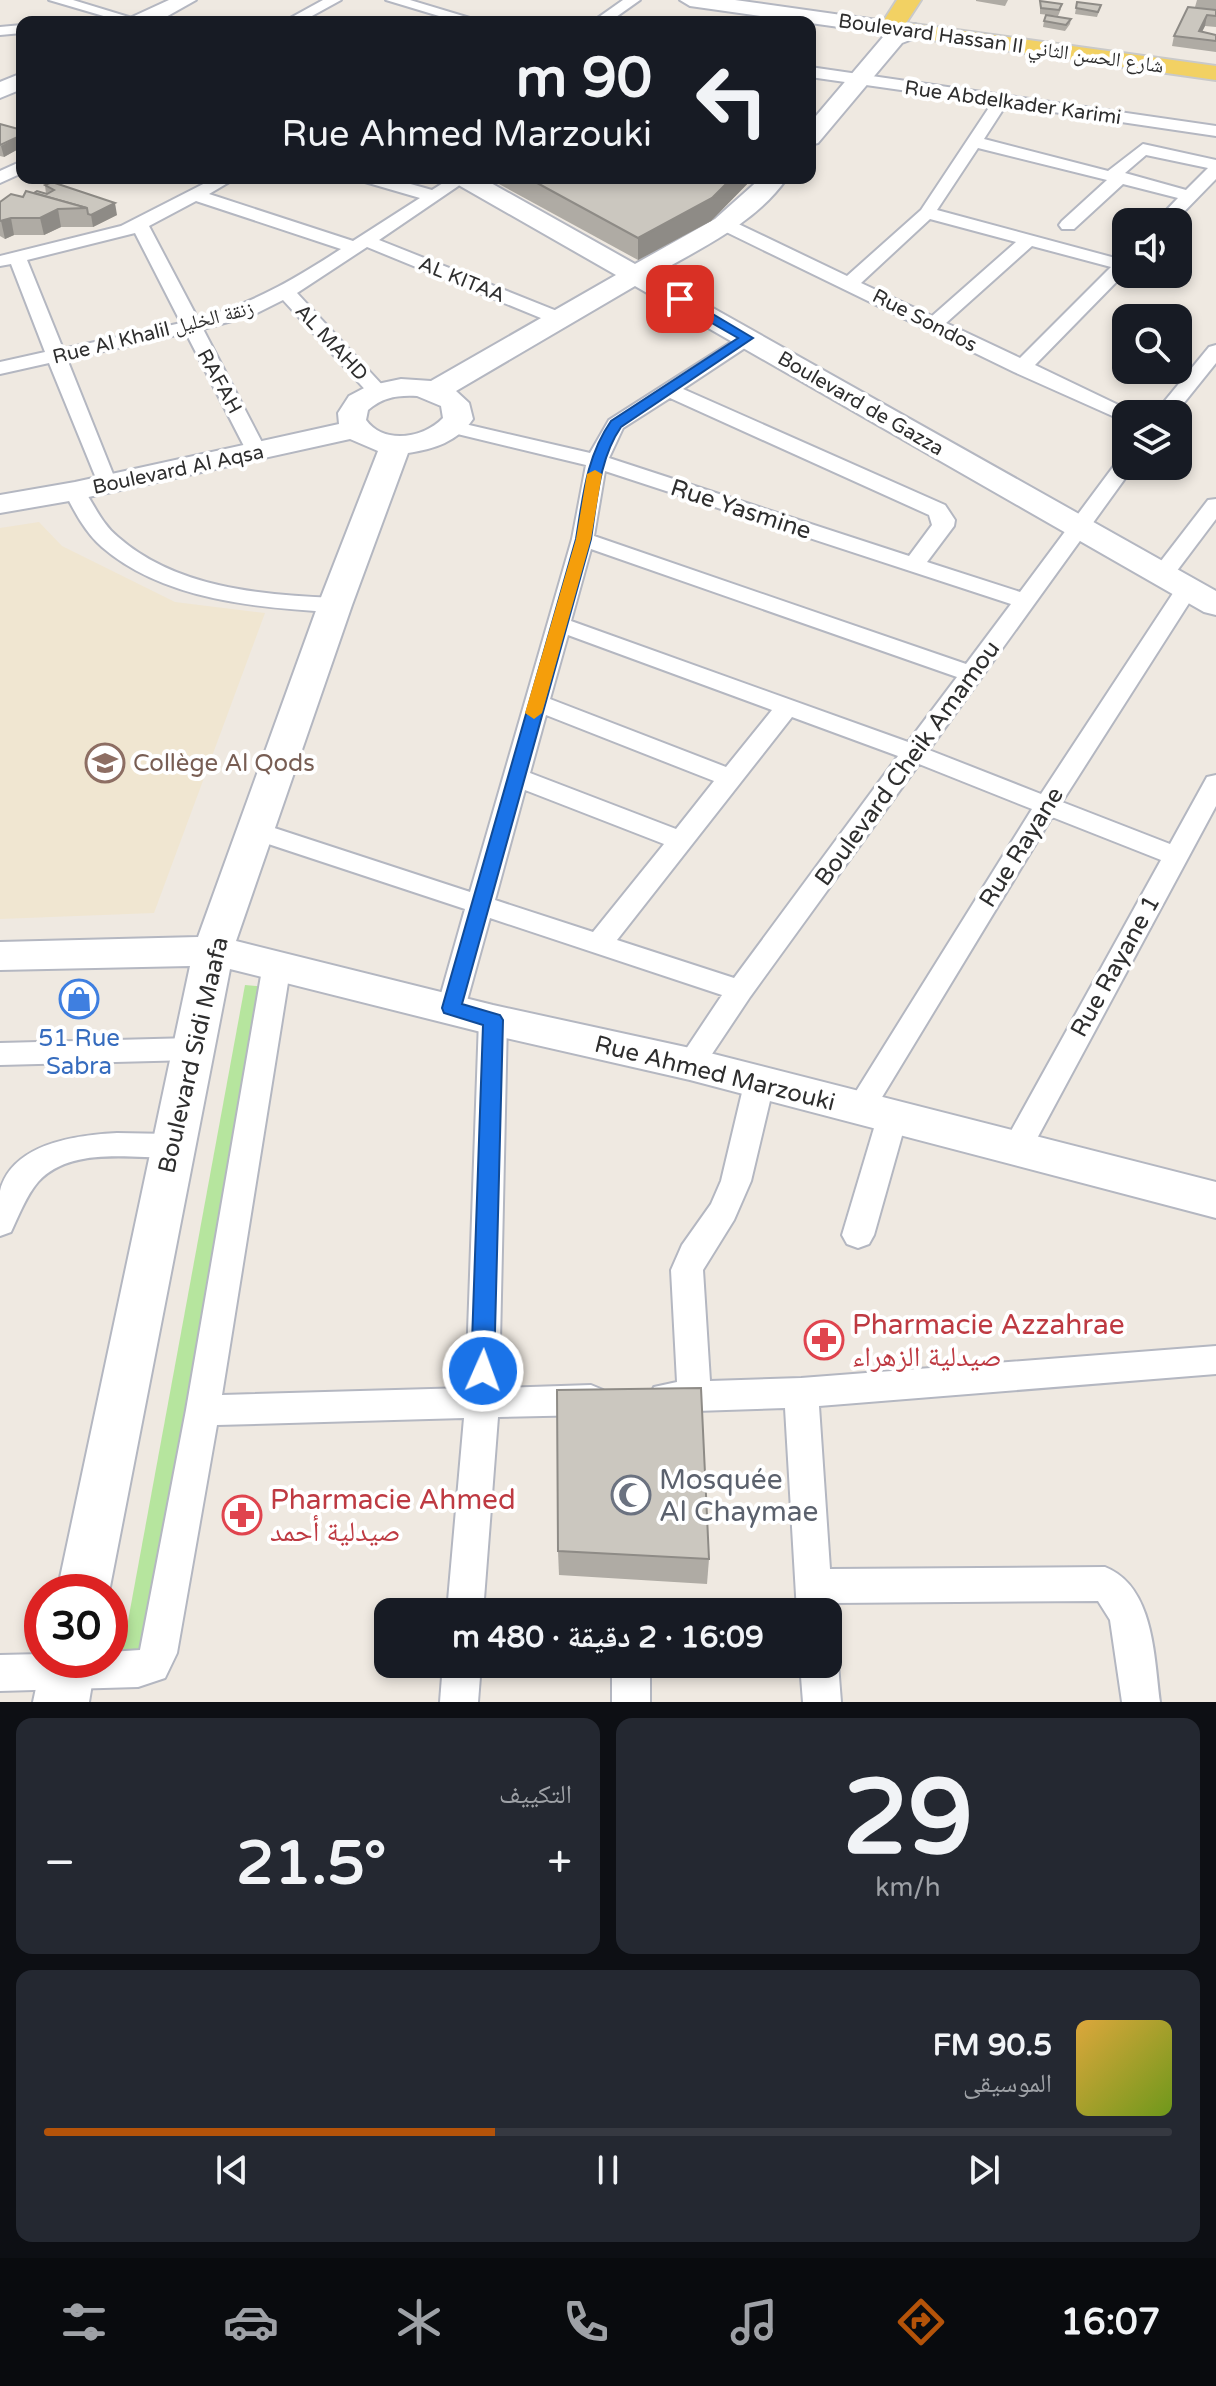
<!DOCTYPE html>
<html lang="ar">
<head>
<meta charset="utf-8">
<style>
  :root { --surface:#171b24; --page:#242831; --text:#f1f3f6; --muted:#9ea1a6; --line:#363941; --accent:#b45309 }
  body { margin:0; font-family:"Varela Round","Noto Naskh Arabic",sans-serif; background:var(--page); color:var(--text); direction:rtl; height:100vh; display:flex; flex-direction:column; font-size:30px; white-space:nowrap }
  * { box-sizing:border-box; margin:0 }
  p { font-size:26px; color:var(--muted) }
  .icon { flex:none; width:44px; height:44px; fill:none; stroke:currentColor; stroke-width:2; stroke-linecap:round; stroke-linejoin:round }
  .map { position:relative; height:1702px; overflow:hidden; direction:ltr }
  .sheet { display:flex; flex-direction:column; gap:16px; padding:16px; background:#0d0f14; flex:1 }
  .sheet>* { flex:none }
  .guide { position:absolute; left:16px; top:16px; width:800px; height:168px; border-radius:16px; box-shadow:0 4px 12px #0003; direction:rtl; background:#171b24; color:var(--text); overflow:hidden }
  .controls { position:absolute; left:1112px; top:208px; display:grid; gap:16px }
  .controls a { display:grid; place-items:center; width:80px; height:80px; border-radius:16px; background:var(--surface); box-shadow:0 4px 12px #0003; font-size:40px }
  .speed { position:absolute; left:24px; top:1574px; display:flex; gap:16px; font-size:40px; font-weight:700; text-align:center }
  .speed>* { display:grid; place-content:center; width:104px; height:104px; border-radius:50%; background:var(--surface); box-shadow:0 4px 12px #0003; line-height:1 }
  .speed .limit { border:12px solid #d22; background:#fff; color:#111 }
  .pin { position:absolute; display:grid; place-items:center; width:68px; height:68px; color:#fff; margin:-34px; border-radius:16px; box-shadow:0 4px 12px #0006 }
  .me { position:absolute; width:88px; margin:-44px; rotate:2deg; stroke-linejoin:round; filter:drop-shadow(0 0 6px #0008) }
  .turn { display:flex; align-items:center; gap:28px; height:168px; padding:0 32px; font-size:36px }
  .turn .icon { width:104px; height:104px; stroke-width:2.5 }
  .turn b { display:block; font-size:56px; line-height:68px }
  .big { font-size:60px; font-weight:700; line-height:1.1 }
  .sheet .widget { flex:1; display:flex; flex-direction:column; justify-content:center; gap:12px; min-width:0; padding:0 28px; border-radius:16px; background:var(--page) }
  .sheet .dial { align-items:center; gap:0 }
  .dial b { font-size:104px; line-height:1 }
  .song { display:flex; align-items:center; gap:24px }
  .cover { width:96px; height:96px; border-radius:12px; background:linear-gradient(135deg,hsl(40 70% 55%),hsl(80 70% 35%)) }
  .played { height:8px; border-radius:4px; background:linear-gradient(90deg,var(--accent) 40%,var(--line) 40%) }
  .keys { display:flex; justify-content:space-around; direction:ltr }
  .heat { display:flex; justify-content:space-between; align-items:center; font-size:44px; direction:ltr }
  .sheet .tiles { flex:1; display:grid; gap:16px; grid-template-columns:1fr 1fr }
  .widget:last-child { grid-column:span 2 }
  .trip { position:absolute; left:374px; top:1598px; width:468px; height:80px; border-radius:16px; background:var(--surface); box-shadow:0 4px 12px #0003; font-weight:700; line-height:80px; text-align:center; direction:rtl }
  .tabs { display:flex; height:128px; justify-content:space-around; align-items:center; background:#090b0e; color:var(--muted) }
  .tabs .icon { width:56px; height:56px }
  .tabs .selected { color:var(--accent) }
  .tabs b { font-size:36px; color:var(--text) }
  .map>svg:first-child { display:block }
  .education { fill:#f0e6d1 }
  .green { fill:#b6e59e }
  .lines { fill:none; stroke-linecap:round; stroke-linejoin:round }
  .street-casing { stroke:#b4b7c1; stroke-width:4 }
  .secondary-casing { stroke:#b4b7c1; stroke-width:4 }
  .primary-casing { stroke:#c9c9c9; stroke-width:4 }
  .street { fill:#fff; fill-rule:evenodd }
  .secondary { fill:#fff; fill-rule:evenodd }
  .primary { fill:#f2d163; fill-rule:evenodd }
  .wall { fill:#afaba4 }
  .shaded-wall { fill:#8e8b86 }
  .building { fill:#cbc7bf; stroke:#8e8b86; stroke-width:2 }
  .route { fill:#1a73e8; stroke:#114b97; stroke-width:2 }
  .slow { fill:#f59e0b }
  .labels { text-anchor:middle; stroke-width:8; stroke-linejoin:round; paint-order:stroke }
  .far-street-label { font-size:20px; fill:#2e2e2e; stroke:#fff }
  .street-label { font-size:24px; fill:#2e2e2e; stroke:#fff }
  .education-label { font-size:24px; fill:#785e54; stroke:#fff; text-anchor:start }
  .shop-label { font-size:24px; fill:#366cbe; stroke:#fff }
  .near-health-label { font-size:28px; fill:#be3a42; stroke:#fff; text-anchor:start }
  .near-worship-label { font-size:28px; fill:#5b616d; stroke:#fff; text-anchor:start }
</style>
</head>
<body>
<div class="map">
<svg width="1216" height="1702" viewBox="0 0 1216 1702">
  <rect width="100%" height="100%" fill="#efe9e1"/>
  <path class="education" d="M39,522L62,546L175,602L265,613L154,913L0,919V528Z"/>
  <path class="green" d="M245,985L266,987L149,1659H121Z"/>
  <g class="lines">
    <defs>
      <g id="street">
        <path d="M49,0H73L132,18L124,22Z"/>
        <path d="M323,0H341L301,22H283Z"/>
        <path d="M386,0H410L483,22H459Z"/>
        <path d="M623,0H640L609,22H592Z"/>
        <path d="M22,25V33L0,35V27Z"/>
        <path d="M810,67L1216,126V136L1006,105L984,139L1108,171L1143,144L1216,160V179L1174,222H1155L1178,198L1123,184L1074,229H1062L1059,225L1062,221L1107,180L978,148L937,210L1119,259L1126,257V272L1035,365L1133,412L1135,414H1126V422L1014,372L718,228L715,224L718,220H730L847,276L921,210L992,103L810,77ZM1146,155L1208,168L1186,190L1125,173ZM930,219L1016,242L932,316L861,283ZM1032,246L1111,267L1020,358L946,323Z"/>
        <path d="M22,161V173L0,183V171Z"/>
        <path d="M215,178H236L209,194L353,241L420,198L365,182L363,178H389L432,190L451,178H470L379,240L567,315L569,319L560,325L553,323L367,247L297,293L385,388L388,392L385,396H371L283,300L253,315L203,329L267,452L264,456L257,458L247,452L186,333L67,359L117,484L114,488H100L49,363L0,374V362L45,352L11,264L0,266V256L121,226ZM196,201L341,249C293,280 254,303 198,319L149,226ZM135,233L181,323L63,349L27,260Z"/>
        <path d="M747,332L756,338L754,342L683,389L945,505L955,520L954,526L927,562L1020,592L1119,459L1126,457V466H1134L929,750L1041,794L1179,584L1187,582L1198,589L1062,802L1170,844L1207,777L1216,775V806L1027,1157L1016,1161L1005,1157L1001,1149L1161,860L1052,817L870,1117L860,1120L850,1117L845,1109L850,1101L1032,809L919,764L750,997L700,1072L690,1075L680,1072L676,1064L722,995L490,918L465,1008L461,1015L451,1018L441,1015L437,1008L465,909L247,837L243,831L247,825L256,822L470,892L572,539L586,465L445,431L442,427L452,421L590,453L609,420ZM670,398L929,515L932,525L909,556L609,458L623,428ZM605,471L1011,604L966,664L594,536ZM591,549L957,677L908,742L571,621ZM568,635L772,710L726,767L550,699ZM546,715L714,781L676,829L530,773ZM792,717L898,756L734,978L617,940ZM525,790L664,844L593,932L495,900Z"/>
        <path d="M1216,345V363L1175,414H1154L1209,347Z"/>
        <path d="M75,485L82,487C94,504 101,523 118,537C176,588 261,595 335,598L343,600L346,605L343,610L335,612C258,608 163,600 102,547C85,532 74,511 64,491Z"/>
        <path d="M1216,499V519L1170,580H1154L1151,575L1154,570L1208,500Z"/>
        <path d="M277,954L287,957L291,964L222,1395L466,1388L479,1020L483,1013L493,1009L503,1013L507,1020L499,1388L591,1385L603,1390L608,1400L603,1410L591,1415L498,1417L483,1612H447L464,1418L217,1425L177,1653L165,1678L138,1687L0,1691V1655L42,1654V1660H110V1652L140,1650L186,1410L263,964L267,957Z"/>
        <path d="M192,1038L202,1041L206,1049L202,1057L192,1060L0,1065V1043Z"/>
        <path d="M759,1073L769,1076L774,1084L751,1181L734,1220L703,1270L710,1381L801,1378L1216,1346V1374L819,1406L830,1569L1105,1567C1154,1586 1154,1657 1160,1702H1122L1110,1620L1098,1601L833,1603V1612L828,1624V1612H797L785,1408L666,1412L654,1407L649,1397L654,1387L677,1382L671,1270L682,1245L711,1204L721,1181L744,1084L749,1076Z"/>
        <path d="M892,1106L902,1110L907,1118L874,1235L869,1244L858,1248L847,1244L842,1235L877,1118L882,1110Z"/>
        <path d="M117,1133L171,1134L182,1138L186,1146L182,1154L171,1158C129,1158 70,1147 38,1182C26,1196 19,1215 11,1232L0,1236C0,1222 0,1204 0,1191C12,1143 77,1135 117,1133Z"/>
        <path d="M828,1649L832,1651L838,1664L841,1702H803L800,1664H828Z"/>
        <path d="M443,1664H481L478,1702H440Z"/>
        <rect x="612" y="1664" width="38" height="38"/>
      </g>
      <g id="secondary">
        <path d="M169,0H196L157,22H129L132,17Z"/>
        <path d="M680,0H735L891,22L901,28L915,24L926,30L923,35L902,43L818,143L810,145V123L883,37L882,33L690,6Z"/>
        <path d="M22,73V89L0,98V82Z"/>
        <path d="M452,178H482L635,264L715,219L761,178H787C756,223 701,248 654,275L1216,591V615L1204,612L635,286L456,391L469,403L473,419C457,442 434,449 408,453L352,605L236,941L493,1005L690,1048L1216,1182V1218L690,1080L493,1035L230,969L109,1592H57L190,966L0,970V942L198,937L318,605L378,451L350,439L75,500L0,513V495L75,482L339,424L338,413L349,396L368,386L401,379L431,381L616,275L455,183ZM417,396L441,406L443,418C424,438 384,445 366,420L368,410C383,397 398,395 417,396Z"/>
        <path d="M42,1660H96L89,1702H33Z"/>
      </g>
      <path id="primary" d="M897,0H921L906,23L1216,66V80L883,33L879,28Z"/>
    </defs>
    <use href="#street" class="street-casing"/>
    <use href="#secondary" class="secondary-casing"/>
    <use href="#primary" class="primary-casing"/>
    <use href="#street" class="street"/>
    <use href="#secondary" class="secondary"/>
    <use href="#primary" class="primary"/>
  </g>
  <g class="wall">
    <path d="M976,0H1008L1005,6L976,1Z"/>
    <path d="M1197,0H1216V27L1205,26L1202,32L1216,35V52L1172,46L1174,36L1195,7Z"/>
    <path d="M1040,1L1061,9L1058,16L1040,14Z"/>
    <path d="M1077,2L1101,5L1097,17L1075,14Z"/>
    <path d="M1071,19L1070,24L1065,31L1043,27L1044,21Z"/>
    <path d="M0,124L22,130V147L4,157L0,156Z"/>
    <path d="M68,178H91L83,183Z"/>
    <path d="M488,178H753L711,221L638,260Z"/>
    <path d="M45,185L117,215L93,227H61L44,235H14L5,239L0,236V202L23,197L34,193L46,194Z"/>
    <path d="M558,1551L709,1559L707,1584L559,1575Z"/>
  </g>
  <g class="shaded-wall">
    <path d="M1207,15L1205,26L1198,39L1199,31Z"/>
    <path d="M21,135L22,147L4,157L1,146Z"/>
    <path d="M732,178H753L711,221L638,260V238Z"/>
    <path d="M115,203L117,215L93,227L91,215Z"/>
    <path d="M58,209L61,227L44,235L40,218Z"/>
    <path d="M11,218L14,235L5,239L1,221Z"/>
  </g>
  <g class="building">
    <path d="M1040,1L1062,4L1059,10L1041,8Z"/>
    <path d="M1077,2L1101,5L1098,12L1076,8Z"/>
    <path d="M1188,7L1216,10V16L1207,15L1199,31L1216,35V41L1174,36Z"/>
    <path d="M1046,15L1071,19L1066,25L1044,21Z"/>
    <path d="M0,124L22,130V135L0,145Z"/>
    <path d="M528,178H732L712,198L638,238Z"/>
    <path d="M52,182L115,203L91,215L88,214L87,208L34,193L37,191L47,194L54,190L45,185Z"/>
    <path d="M26,191L87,208L58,209L40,218H11L0,221V202L11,194L23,197Z"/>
    <path d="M701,1388L709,1559L558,1551L557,1390Z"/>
  </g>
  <path class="route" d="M675,297H684L753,338L621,427C599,459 597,501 591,539L462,1004L500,1015L503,1020L494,1371L491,1378L483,1381L475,1378L471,1371L483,1025L444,1013L442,1008L576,539C583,497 586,457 611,421L738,338L675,302Z"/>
  <path class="slow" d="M595,470L602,474L591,539L542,713L534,719L525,713L576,539L587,474Z"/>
  <defs>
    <symbol id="school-ring" viewBox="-11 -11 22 22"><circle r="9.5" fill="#fff" stroke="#8d6e63" stroke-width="1.5"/><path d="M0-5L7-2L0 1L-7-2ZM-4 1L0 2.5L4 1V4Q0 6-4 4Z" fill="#8d6e63"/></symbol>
    <symbol id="shop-ring" viewBox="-11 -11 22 22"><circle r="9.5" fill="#fff" stroke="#3f7fe0" stroke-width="1.5"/><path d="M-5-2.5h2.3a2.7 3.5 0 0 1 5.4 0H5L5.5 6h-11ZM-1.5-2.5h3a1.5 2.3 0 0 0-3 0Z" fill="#3f7fe0"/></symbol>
    <symbol id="pharmacy-ring" viewBox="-11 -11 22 22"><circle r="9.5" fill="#fff" stroke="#e0444e" stroke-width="1.5"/><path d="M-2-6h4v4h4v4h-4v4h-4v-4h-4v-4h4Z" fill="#e0444e"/></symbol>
    <symbol id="mosque-ring" viewBox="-11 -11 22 22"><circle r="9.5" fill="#fff" stroke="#6b7280" stroke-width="1.5"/><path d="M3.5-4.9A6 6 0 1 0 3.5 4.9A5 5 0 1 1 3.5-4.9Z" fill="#6b7280"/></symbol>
  </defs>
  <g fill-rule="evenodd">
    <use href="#school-ring" x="83" y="741" width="44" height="44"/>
    <use href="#shop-ring" x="57" y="977" width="44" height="44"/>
    <use href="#pharmacy-ring" x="802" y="1318" width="44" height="44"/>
    <use href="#mosque-ring" x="609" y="1473" width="44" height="44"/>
    <use href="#pharmacy-ring" x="220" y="1493" width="44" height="44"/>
  </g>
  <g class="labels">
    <g class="far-street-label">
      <text transform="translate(1001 43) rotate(8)" y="7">Boulevard Hassan II شارع الحسن الثاني</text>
      <text transform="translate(1013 102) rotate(8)" y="7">Rue Abdelkader Karimi</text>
      <text transform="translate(462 279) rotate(22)" y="7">AL KITAA</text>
      <text transform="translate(925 320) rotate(27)" y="7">Rue Sondos</text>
      <text transform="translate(153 332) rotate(-14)" y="7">Rue Al Khalil زنقة الخليل</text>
      <text transform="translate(332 342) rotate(47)" y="7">AL MAHD</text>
      <text transform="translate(220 381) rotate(61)" y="7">RAFAH</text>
      <text transform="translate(861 403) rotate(30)" y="7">Boulevard de Gazza</text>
      <text transform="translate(178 469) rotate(-12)" y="7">Boulevard Al Aqsa</text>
    </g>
    <g class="street-label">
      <text transform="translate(741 509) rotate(18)" y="8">Rue Yasmine</text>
      <text transform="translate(907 763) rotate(-54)" y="8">Boulevard Cheik Amamou</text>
      <text transform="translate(1021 847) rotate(-58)" y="8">Rue Rayane</text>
      <text transform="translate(1115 966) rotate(-61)" y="8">Rue Rayane 1</text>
      <text transform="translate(193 1055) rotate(-77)" y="8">Boulevard Sidi Maafa</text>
      <text transform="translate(715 1073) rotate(14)" y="8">Rue Ahmed Marzouki</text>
    </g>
    <g class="education-label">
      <text x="133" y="771">Collège Al Qods</text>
    </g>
    <g class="shop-label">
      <text x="79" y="1046">51 Rue<tspan x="79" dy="28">Sabra</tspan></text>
    </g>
    <g class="near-health-label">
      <text x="852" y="1334">Pharmacie Azzahrae<tspan x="852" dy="32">صيدلية الزهراء</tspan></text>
      <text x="270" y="1509">Pharmacie Ahmed<tspan x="270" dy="32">صيدلية أحمد</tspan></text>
    </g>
    <g class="near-worship-label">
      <text x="659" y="1489">Mosquée<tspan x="659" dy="32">Al Chaymae</tspan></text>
    </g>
  </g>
</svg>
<div class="controls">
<a><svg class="icon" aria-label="sound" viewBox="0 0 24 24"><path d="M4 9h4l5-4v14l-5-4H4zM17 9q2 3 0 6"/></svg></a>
<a><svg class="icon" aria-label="search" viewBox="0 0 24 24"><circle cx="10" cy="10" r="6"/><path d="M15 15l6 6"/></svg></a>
<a><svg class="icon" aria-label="layers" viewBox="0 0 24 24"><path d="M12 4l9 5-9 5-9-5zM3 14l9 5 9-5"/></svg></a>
</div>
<div class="speed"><div class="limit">30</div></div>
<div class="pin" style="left:680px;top:299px;background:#d93025"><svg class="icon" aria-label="arrive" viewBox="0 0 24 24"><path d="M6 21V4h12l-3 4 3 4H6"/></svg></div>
<svg class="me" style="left:483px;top:1371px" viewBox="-20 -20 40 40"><circle r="17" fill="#1a73e8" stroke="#fff" stroke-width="3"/><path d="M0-11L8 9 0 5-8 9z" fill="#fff"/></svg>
<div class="trip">16:09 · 2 دقيقة · 480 m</div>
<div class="guide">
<div class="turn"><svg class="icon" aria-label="left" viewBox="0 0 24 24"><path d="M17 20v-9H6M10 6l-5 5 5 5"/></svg><div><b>90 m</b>Rue Ahmed Marzouki</div></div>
</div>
</div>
<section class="sheet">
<div class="tiles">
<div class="widget dial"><b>29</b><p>km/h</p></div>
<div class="widget"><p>التكييف</p>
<div class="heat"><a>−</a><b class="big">21.5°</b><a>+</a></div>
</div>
<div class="widget">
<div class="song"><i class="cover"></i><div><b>90.5 FM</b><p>الموسيقى</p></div></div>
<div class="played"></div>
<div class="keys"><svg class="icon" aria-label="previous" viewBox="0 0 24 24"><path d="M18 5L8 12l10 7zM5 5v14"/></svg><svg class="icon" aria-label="pause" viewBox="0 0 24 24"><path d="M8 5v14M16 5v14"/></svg><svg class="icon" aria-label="next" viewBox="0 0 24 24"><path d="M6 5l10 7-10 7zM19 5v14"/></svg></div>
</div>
</div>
</section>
<nav class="tabs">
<b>16:07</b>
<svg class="icon selected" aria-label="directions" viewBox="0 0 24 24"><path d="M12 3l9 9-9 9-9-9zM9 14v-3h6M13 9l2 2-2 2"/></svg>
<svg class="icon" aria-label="music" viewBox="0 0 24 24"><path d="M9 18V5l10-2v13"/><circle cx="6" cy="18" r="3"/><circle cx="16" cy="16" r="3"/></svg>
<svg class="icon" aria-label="phone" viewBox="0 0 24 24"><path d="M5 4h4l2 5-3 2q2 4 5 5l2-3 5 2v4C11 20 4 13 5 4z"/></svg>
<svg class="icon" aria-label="climate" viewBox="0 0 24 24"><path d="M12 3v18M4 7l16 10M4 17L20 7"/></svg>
<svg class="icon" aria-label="car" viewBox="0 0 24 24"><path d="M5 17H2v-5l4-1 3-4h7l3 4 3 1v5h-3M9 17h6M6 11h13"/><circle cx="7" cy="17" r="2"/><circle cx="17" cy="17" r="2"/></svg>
<svg class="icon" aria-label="filters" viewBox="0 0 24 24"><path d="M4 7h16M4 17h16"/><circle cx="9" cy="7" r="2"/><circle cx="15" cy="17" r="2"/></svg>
</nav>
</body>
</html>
